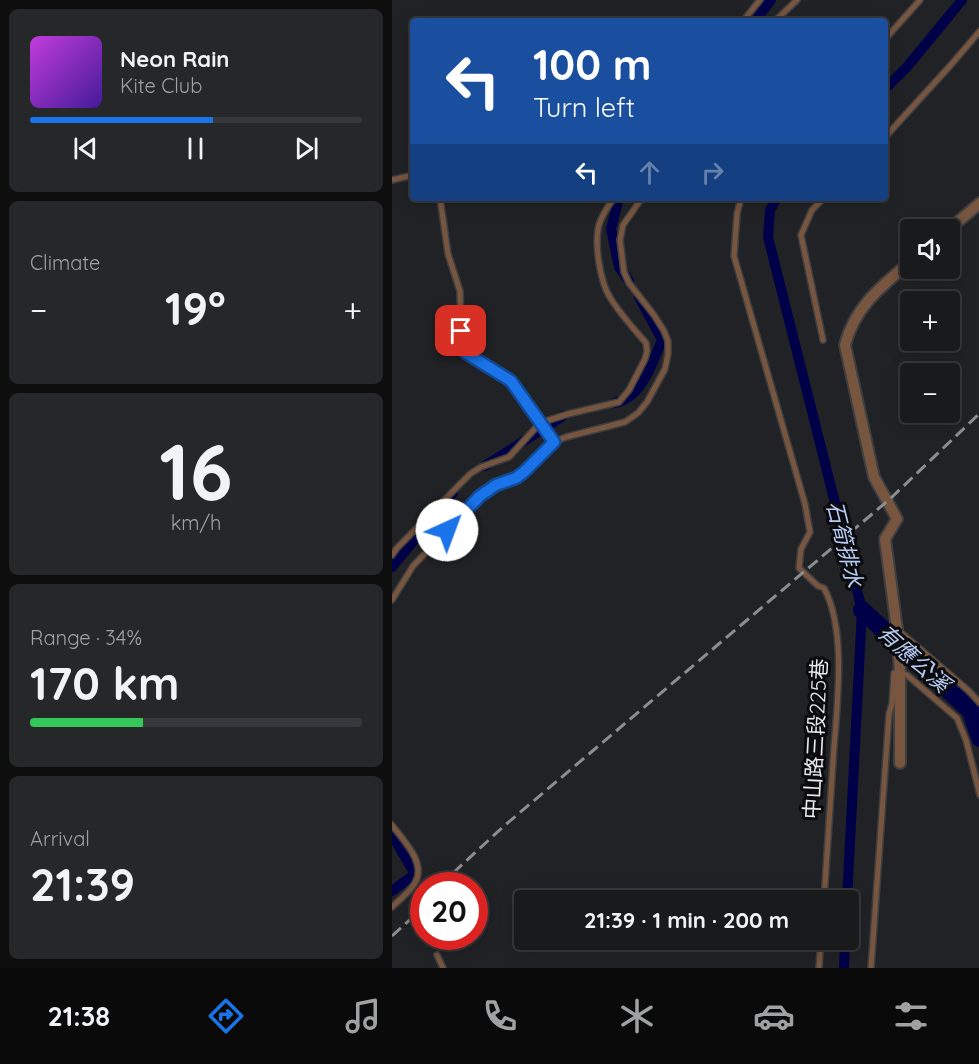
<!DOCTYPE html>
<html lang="en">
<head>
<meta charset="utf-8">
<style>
  :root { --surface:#191a1c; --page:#262729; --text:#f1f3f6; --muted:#9fa1a3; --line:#37383b; --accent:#1a73e8 }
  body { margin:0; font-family:Quicksand,"Noto Sans TC",sans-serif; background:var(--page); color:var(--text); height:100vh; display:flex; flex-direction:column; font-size:22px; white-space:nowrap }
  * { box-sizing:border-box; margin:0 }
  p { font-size:20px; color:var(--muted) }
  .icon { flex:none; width:33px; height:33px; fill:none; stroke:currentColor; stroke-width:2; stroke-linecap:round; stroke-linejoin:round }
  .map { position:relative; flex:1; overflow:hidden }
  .panel { display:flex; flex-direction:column; gap:9px; padding:9px; background:#0e0e0f; width:392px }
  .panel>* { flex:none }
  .top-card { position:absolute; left:18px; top:18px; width:478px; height:183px; border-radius:6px; box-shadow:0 3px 15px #0003,0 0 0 2px var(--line); background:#1a4fa0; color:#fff; overflow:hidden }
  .fabs { position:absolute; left:508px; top:219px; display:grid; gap:12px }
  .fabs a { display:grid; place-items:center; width:60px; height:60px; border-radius:6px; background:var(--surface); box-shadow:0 3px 15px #0003,0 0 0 2px var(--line); font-size:30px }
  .speed { position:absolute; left:18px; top:872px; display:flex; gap:12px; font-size:30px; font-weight:700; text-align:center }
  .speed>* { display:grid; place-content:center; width:78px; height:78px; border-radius:50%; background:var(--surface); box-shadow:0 3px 15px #0003,0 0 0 2px var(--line); line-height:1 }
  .speed .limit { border:9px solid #d22; background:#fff; color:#111 }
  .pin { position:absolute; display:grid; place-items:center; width:51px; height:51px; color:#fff; margin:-26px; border-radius:12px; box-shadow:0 3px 9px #0006 }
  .me { position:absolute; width:66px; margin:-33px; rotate:43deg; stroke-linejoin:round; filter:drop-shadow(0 0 4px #0008) }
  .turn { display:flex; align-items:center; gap:21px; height:126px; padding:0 24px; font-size:27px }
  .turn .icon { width:78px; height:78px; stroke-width:2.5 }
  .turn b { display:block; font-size:42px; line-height:51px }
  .lanes { display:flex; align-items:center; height:57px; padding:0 24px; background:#0003; justify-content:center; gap:30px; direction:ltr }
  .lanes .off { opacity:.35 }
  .big { font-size:45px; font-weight:700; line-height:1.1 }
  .panel .widget { flex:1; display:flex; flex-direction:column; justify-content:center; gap:9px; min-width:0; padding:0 21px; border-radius:9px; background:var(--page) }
  .panel .dial { align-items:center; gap:0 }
  .dial b { font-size:78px; line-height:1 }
  .song { display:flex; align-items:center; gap:18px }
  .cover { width:72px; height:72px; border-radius:9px; background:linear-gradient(135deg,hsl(290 70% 55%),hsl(260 70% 35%)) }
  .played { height:6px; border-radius:3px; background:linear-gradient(90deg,var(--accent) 55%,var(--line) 55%) }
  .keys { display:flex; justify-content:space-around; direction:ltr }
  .heat { display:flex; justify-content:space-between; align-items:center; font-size:33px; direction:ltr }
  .charge { height:9px; border-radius:4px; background:linear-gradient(90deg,#34c759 34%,var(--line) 0) }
  .trip { position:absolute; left:122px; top:890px; width:345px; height:60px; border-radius:6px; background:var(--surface); box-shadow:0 3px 15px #0003,0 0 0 2px var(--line); font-weight:700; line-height:60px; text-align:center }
  .tabs { display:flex; height:96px; justify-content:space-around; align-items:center; background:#0a0a0b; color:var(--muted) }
  .tabs .icon { width:42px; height:42px }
  .tabs .on { color:var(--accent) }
  .tabs b { font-size:27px; color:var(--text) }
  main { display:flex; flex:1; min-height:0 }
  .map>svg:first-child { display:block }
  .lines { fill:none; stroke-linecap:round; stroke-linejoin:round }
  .canal { stroke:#000049; stroke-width:10 }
  .river { stroke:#000049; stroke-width:18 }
  .service-casing { stroke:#3d3e41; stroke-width:8 }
  .minor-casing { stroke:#3d3e41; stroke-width:14 }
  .service { stroke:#77553e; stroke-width:5 }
  .minor { stroke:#77553e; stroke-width:10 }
  .rail { stroke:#8c8d8f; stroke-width:3; stroke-dasharray:12 6; stroke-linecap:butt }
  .route-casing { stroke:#114b97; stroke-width:15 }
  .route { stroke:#1a73e8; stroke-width:10 }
  .labels { text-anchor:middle; stroke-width:6; stroke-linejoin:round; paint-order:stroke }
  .street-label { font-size:21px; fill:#e8e9eb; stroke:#0b0b0d }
  .water-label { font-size:22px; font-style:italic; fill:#b5caf4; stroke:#0b0b0d }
</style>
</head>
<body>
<main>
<section class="panel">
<div class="widget">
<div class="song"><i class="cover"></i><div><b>Neon Rain</b><p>Kite Club</p></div></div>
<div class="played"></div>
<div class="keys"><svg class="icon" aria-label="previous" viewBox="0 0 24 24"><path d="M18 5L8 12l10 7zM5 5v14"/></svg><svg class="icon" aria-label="pause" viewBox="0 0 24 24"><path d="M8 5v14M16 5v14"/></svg><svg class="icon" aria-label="next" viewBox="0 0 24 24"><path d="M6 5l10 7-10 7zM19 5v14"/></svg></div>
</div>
<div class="widget"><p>Climate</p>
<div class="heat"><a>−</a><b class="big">19°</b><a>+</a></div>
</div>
<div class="widget dial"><b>16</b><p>km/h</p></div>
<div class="widget"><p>Range · 34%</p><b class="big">170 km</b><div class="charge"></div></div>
<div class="widget"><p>Arrival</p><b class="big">21:39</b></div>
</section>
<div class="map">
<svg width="588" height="968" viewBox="0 0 588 968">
  <rect width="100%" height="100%" fill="#212225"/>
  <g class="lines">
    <g class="canal">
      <path d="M363,21L379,0"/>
      <path d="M494,88L515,67L570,0"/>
      <path d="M227,198L219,229L227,267L237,281"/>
      <path d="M385,198L378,210L376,237L470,610L455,900"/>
      <path d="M223,403C251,397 260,363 270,340L247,297"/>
      <path d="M93,466L171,416"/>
      <path d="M0,567L61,493"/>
      <path d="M0,835L23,874L0,891"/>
      <path d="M452,968L453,939"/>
    </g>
    <path class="river" d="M470,610L579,711L588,738"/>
    <defs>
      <g id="service">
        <path d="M351,21L368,0"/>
        <path d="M383,21L405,0"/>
        <path d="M494,38L528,0"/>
        <path d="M494,136L557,67L588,31"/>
        <path d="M0,180L21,175"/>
        <path d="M48,198L56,254L68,291L69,331L74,353L119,381L162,442"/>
        <path d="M349,198L345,214L342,256L413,504L418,532L409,549L407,568L426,586L432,588C456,633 444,711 441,762C438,808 435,854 432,900"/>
        <path d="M431,340L409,235L420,210L432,198"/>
        <path d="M0,555L5,548L78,474L89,467L117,457L148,423L176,414L227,402L237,390L253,359L255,351L254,343C242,329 229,315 219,299C208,283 201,240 208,222C211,213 217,205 222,198"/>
        <path d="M0,600L21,566L88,496L104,485L124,478L132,472L162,442L174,437L233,422L246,413L255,402L273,369L276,354V341L272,331L262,315L237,283L232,272L228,240L231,225L250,198"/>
        <path d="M506,630L577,691L588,703"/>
        <path d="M0,825C11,840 35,863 23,883C18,892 7,900 0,907"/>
        <path d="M45,955L51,968"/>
        <path d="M427,968L429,939"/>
        <path d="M479,968L497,714L500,704L502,673L515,675L565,718L574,740L588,795"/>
      </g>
      <g id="minor">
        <path d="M556,230L588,203"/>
        <path d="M508,763V673L505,629L493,539L505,519L482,477L453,345C463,306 490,286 519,261"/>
      </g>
    </defs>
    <use href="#service" class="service-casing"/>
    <use href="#minor" class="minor-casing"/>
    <use href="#service" class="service"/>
    <use href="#minor" class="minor"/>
    <g class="rail">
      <path d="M48,885L112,826L499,498L588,413"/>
      <path d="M0,936L32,907"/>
    </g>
  </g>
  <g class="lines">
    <defs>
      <path id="route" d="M55,530L88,496L104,485L124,478L132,472L162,442L119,381L74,353L69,331"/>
    </defs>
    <use href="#route" class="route-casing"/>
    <use href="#route" class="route"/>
  </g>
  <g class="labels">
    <g class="street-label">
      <text transform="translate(424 739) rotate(-87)" y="7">中山路三段225巷</text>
    </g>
    <g class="water-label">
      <text transform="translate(453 544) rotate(76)" y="8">石筍排水</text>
      <text transform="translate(522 658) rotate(42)" y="8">有應公溪</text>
    </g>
  </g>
</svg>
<div class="fabs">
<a><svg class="icon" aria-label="sound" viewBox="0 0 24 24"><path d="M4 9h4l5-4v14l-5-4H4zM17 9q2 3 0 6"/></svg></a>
<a>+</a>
<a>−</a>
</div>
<div class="speed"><div class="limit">20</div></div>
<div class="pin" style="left:69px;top:331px;background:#d93025"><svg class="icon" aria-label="arrive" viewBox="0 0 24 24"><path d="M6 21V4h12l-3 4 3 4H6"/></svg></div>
<svg class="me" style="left:55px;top:530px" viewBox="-20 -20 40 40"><circle r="19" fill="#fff"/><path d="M0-13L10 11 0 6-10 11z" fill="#1a73e8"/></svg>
<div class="trip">21:39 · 1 min · 200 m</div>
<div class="top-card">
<div class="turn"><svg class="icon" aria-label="left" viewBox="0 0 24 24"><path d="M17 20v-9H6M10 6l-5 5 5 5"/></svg><div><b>100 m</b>Turn left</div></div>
<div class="lanes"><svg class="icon" aria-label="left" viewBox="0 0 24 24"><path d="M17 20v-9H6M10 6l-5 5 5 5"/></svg><svg class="icon off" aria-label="ahead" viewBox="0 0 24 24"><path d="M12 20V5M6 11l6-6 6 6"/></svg><svg class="icon off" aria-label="right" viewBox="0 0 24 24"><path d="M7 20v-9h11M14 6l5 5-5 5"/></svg></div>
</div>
</div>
</main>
<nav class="tabs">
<b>21:38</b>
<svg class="icon on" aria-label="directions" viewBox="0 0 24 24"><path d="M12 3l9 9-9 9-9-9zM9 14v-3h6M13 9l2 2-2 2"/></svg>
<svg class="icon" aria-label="music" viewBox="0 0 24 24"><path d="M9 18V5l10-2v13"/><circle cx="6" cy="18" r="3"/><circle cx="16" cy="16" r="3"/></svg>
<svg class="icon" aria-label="phone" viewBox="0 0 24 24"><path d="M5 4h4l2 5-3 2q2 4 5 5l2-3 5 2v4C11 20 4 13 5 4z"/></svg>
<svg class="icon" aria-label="climate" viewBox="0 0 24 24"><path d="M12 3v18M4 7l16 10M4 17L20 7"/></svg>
<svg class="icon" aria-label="car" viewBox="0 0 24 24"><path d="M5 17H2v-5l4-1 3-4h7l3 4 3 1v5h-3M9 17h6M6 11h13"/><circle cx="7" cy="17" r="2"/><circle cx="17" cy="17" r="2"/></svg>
<svg class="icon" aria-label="filters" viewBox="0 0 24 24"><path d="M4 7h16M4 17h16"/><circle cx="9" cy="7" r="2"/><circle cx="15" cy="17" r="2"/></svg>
</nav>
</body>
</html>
